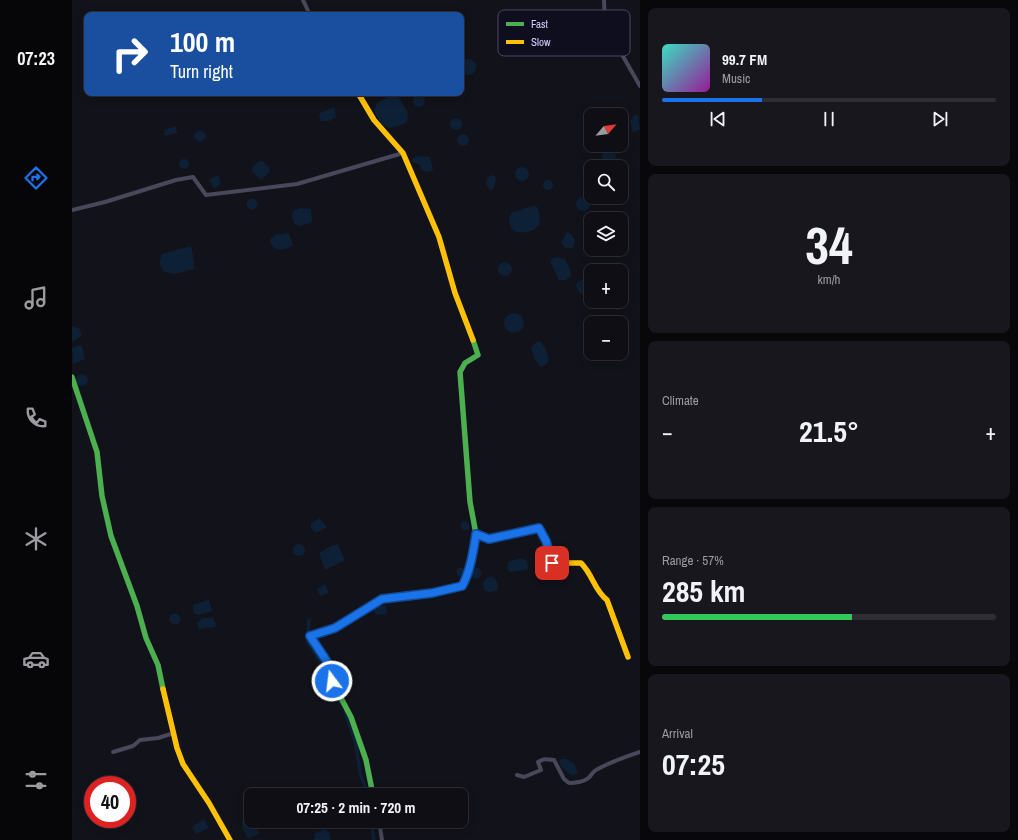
<!DOCTYPE html>
<html lang="en">
<head>
<meta charset="utf-8">
<style>
  :root { --surface:#0e0e14; --page:#17171d; --text:#f1f3f6; --muted:#9b9ca0; --line:#2e2e34; --accent:#1a73e8 }
  body { margin:0; font-family:"Archivo Narrow",sans-serif; background:var(--page); color:var(--text); height:100vh; display:flex; flex-direction:column; font-size:15px; white-space:nowrap }
  * { box-sizing:border-box; margin:0 }
  p { font-size:13px; color:var(--muted) }
  .icon { flex:none; width:22px; height:22px; fill:none; stroke:currentColor; stroke-width:2; stroke-linecap:round; stroke-linejoin:round }
  .map { position:relative; flex:1; overflow:hidden }
  .sheet { display:flex; flex-direction:column; gap:8px; padding:8px; background:#08080b; width:378px }
  .sheet>* { flex:none }
  .guide { position:absolute; left:12px; top:12px; width:380px; height:84px; border-radius:8px; box-shadow:0 2px 10px #0003,0 0 0 1px var(--line); background:#1a4fa0; color:#fff; overflow:hidden }
  .needle { width:26px; rotate:62deg }
  .buttons { position:absolute; left:512px; top:108px; display:grid; gap:8px }
  .buttons a { display:grid; place-items:center; width:44px; height:44px; border-radius:8px; background:var(--surface); box-shadow:0 2px 10px #0003,0 0 0 1px var(--line); font-size:20px }
  .speed { position:absolute; left:12px; top:776px; display:flex; gap:8px; font-size:20px; font-weight:700; text-align:center }
  .speed>* { display:grid; place-content:center; width:52px; height:52px; border-radius:50%; background:var(--surface); box-shadow:0 2px 10px #0003,0 0 0 1px var(--line); line-height:1 }
  .speed .limit { border:6px solid #d22; background:#fff; color:#111 }
  .pin { position:absolute; display:grid; place-items:center; width:34px; height:34px; color:#fff; margin:-17px; border-radius:8px; box-shadow:0 2px 6px #0006 }
  .me { position:absolute; width:44px; margin:-22px; rotate:345deg; stroke-linejoin:round; filter:drop-shadow(0 0 3px #0008) }
  .turn { display:flex; align-items:center; gap:14px; height:84px; padding:0 20px; font-size:18px }
  .turn .icon { width:52px; height:52px; stroke-width:2.5 }
  .turn b { display:block; font-size:28px; line-height:34px }
  .big { font-size:30px; font-weight:700; line-height:1.1 }
  .sheet .widget { flex:1; display:flex; flex-direction:column; justify-content:center; gap:6px; min-width:0; padding:0 14px; border-radius:8px; background:var(--page) }
  .sheet .dial { align-items:center; gap:0 }
  .dial b { font-size:52px; line-height:1 }
  .song { display:flex; align-items:center; gap:12px }
  .cover { width:48px; height:48px; border-radius:6px; background:linear-gradient(135deg,hsl(170 70% 55%),hsl(300 70% 35%)) }
  .played { height:4px; border-radius:2px; background:linear-gradient(90deg,var(--accent) 30%,var(--line) 30%) }
  .keys { display:flex; justify-content:space-around; direction:ltr }
  .heat { display:flex; justify-content:space-between; align-items:center; font-size:22px; direction:ltr }
  .charge { height:6px; border-radius:3px; background:linear-gradient(90deg,#34c759 57%,var(--line) 0) }
  .trip { position:absolute; left:172px; top:788px; width:224px; height:40px; border-radius:8px; background:var(--surface); box-shadow:0 2px 10px #0003,0 0 0 1px var(--line); font-weight:700; line-height:40px; text-align:center }
  main { display:flex; flex:1; min-height:0 }
  .dock { display:flex; flex-direction:column; width:72px; justify-content:space-around; align-items:center; background:#060608; color:var(--muted) }
  .dock .icon { width:28px; height:28px }
  .dock .on { color:var(--accent) }
  .dock b { font-size:18px; color:var(--text) }
  .map>svg:first-child { display:block }
  .water { fill:#0d2035 }
  .lines { fill:none; stroke-linecap:round; stroke-linejoin:round }
  .canal { stroke:#0d2035; stroke-width:3.5 }
  .street { stroke:#47485a; stroke-width:4 }
  .fast { stroke:#4caf50; stroke-width:5.5 }
  .slow { stroke:#ffc107; stroke-width:5.5 }
  .route-casing { stroke:#114b97; stroke-width:10 }
  .route { stroke:#1a73e8; stroke-width:7 }
  .key { fill:#0f0e1e; stroke:#494860; stroke-width:1 }
  .key-label { font-size:11px; fill:#d0cffb }
</style>
</head>
<body>
<main>
<nav class="dock">
<b>07:23</b>
<svg class="icon on" aria-label="directions" viewBox="0 0 24 24"><path d="M12 3l9 9-9 9-9-9zM9 14v-3h6M13 9l2 2-2 2"/></svg>
<svg class="icon" aria-label="music" viewBox="0 0 24 24"><path d="M9 18V5l10-2v13"/><circle cx="6" cy="18" r="3"/><circle cx="16" cy="16" r="3"/></svg>
<svg class="icon" aria-label="phone" viewBox="0 0 24 24"><path d="M5 4h4l2 5-3 2q2 4 5 5l2-3 5 2v4C11 20 4 13 5 4z"/></svg>
<svg class="icon" aria-label="climate" viewBox="0 0 24 24"><path d="M12 3v18M4 7l16 10M4 17L20 7"/></svg>
<svg class="icon" aria-label="car" viewBox="0 0 24 24"><path d="M5 17H2v-5l4-1 3-4h7l3 4 3 1v5h-3M9 17h6M6 11h13"/><circle cx="7" cy="17" r="2"/><circle cx="17" cy="17" r="2"/></svg>
<svg class="icon" aria-label="filters" viewBox="0 0 24 24"><path d="M4 7h16M4 17h16"/><circle cx="9" cy="7" r="2"/><circle cx="15" cy="17" r="2"/></svg>
</nav>
<div class="map">
<svg width="568" height="840" viewBox="0 0 568 840">
  <rect width="100%" height="100%" fill="#12121a"/>
  <g class="water">
    <circle cx="396" cy="67" r="8"/>
    <circle cx="347" cy="101" r="6"/>
    <path d="M320,95L326,96L336,113L335,122C316,132 310,129 302,110L305,103Z"/>
    <path d="M262,107L264,117L257,121H249L247,117L248,113Z"/>
    <path d="M562,115H566L568,129L561,133L558,121Z"/>
    <circle cx="384" cy="124" r="6"/>
    <path d="M104,126L105,133L93,136L92,130Z"/>
    <circle cx="128" cy="136" r="5.5"/>
    <circle cx="391" cy="140" r="6"/>
    <circle cx="537" cy="156" r="7"/>
    <path d="M347,156L358,157L361,170L356,172L350,171L348,165L339,161L341,158Z"/>
    <circle cx="112" cy="164" r="5"/>
    <path d="M190,160L197,168L198,171L189,180L180,171L181,166Z"/>
    <circle cx="450" cy="174" r="7"/>
    <path d="M146,175L149,184L142,189L137,180Z"/>
    <path d="M419,175L423,176L424,179L421,190H418L414,184L415,178Z"/>
    <circle cx="476" cy="185" r="5"/>
    <circle cx="511" cy="204" r="7"/>
    <circle cx="180" cy="204" r="5.5"/>
    <path d="M464,205C466,210 469,216 468,221C466,237 428,238 439,213Z"/>
    <path d="M228,208L239,209L240,222L228,226L223,224L220,217L221,211Z"/>
    <path d="M495,232L499,234L503,240L501,248H494L489,243Z"/>
    <path d="M217,233L221,245C211,252 200,252 198,240L203,235Z"/>
    <path d="M119,246L122,261V269L104,274L92,272C87,267 87,261 90,254Z"/>
    <path d="M486,257L493,259L499,272V276L494,280H487L478,262L481,258Z"/>
    <circle cx="433" cy="269" r="7"/>
    <path d="M513,278L519,284V292L508,294L503,284Z"/>
    <path d="M549,293L554,307L545,311L541,307L539,301H549Z"/>
    <circle cx="442" cy="323" r="10"/>
    <path d="M0,326L7,328L10,336L0,342Z"/>
    <path d="M464,342H468C474,346 478,357 475,364L469,367L463,360L459,348Z"/>
    <path d="M8,345L10,346L13,359L1,364L0,348Z"/>
    <circle cx="10" cy="380" r="6"/>
    <path d="M248,518L255,527L244,533L239,528V523Z"/>
    <circle cx="393" cy="526" r="4.5"/>
    <circle cx="227" cy="550" r="6"/>
    <path d="M261,545H266L273,560L253,570L247,553Z"/>
    <path d="M451,558L455,561L456,568L454,570L438,572L435,568L437,561Z"/>
    <circle cx="389" cy="572" r="4.5"/>
    <circle cx="404" cy="573" r="5.5"/>
    <path d="M421,576C425,580 427,585 425,591L416,592L412,590L411,583L414,578Z"/>
    <path d="M253,584L257,593L248,596L245,589Z"/>
    <path d="M135,600H137L140,611L126,615L122,613L121,605Z"/>
    <path d="M314,605L315,614L304,615L300,607Z"/>
    <circle cx="103" cy="619" r="5.5"/>
    <path d="M130,618H141L144,624L143,627L127,629L125,624Z"/>
    <path d="M490,759H495L502,764L506,773L502,776C496,775 488,767 487,761Z"/>
    <path d="M177,816L179,817V821H183L187,834L176,839L171,830L170,821Z"/>
    <path d="M132,819L137,828L124,834L120,827Z"/>
    <path d="M253,829L257,832L259,840H242L243,833Z"/>
  </g>
  <g class="lines">
    <g class="canal">
      <path d="M237,620L235,641L248,661L251,677L269,703"/>
      <path d="M273,712L284,744L288,773L296,795"/>
      <path d="M299,821L302,840"/>
    </g>
    <g class="street">
      <path d="M231,0L238,15"/>
      <path d="M532,0L533,25L568,86"/>
      <path d="M0,210L33,202L104,180L121,177L134,195L225,184L331,153"/>
      <path d="M41,752L61,746L68,740L86,738L102,733"/>
      <path d="M445,775L452,777L469,770L466,762C472,758 475,759 482,760L492,779L497,783C503,783 510,782 515,779C519,777 520,772 524,770C538,762 553,757 568,752"/>
      <path d="M307,821L310,840"/>
    </g>
    <g class="fast">
      <path d="M401,340L406,355L393,363L388,372L398,502L404,534L417,539L467,528"/>
      <path d="M0,377L25,452L30,496L39,536L65,606L74,638L86,665L91,689"/>
      <path d="M301,795L294,760L279,717L260,681L254,660L239,636L263,628L310,599L360,593L390,586L397,568L404,534"/>
    </g>
    <g class="slow">
      <path d="M286,93L302,120L331,153L367,237L383,293L401,340"/>
      <path d="M467,528L474,541L480,563H509C521,575 522,590 535,600L556,657"/>
      <path d="M91,689L105,748L111,764L137,803L158,840"/>
    </g>
  </g>
  <g class="lines">
    <defs>
      <path id="route" d="M260,681L254,660L238,636L263,628L310,599L360,593L390,586C397,575 402,548 404,534L417,539L467,528L474,541L480,563"/>
    </defs>
    <use href="#route" class="route-casing"/>
    <use href="#route" class="route"/>
  </g>
  <rect x="426" y="10" width="132" height="46" rx="6" class="key"/>
  <rect x="434" y="22" width="18" height="4" fill="#4caf50"/>
  <rect x="434" y="40" width="18" height="4" fill="#ffc107"/>
  <g class="key-label">
    <text x="459" y="28">Fast</text>
    <text x="459" y="46">Slow</text>
  </g>
</svg>
<div class="buttons">
<a><svg class="needle" viewBox="-14 -14 28 28"><path d="M0-13l5 13h-10z" fill="#e53935"/><path d="M0 13l5-13h-10z" fill="#9b9ca0"/></svg></a>
<a><svg class="icon" aria-label="search" viewBox="0 0 24 24"><circle cx="10" cy="10" r="6"/><path d="M15 15l6 6"/></svg></a>
<a><svg class="icon" aria-label="layers" viewBox="0 0 24 24"><path d="M12 4l9 5-9 5-9-5zM3 14l9 5 9-5"/></svg></a>
<a>+</a>
<a>−</a>
</div>
<div class="speed"><div class="limit">40</div></div>
<div class="pin" style="left:480px;top:563px;background:#d93025"><svg class="icon" aria-label="arrive" viewBox="0 0 24 24"><path d="M6 21V4h12l-3 4 3 4H6"/></svg></div>
<svg class="me" style="left:260px;top:681px" viewBox="-20 -20 40 40"><circle r="17" fill="#1a73e8" stroke="#fff" stroke-width="3"/><path d="M0-11L8 9 0 5-8 9z" fill="#fff"/></svg>
<div class="trip">07:25 · 2 min · 720 m</div>
<div class="guide">
<div class="turn"><svg class="icon" aria-label="right" viewBox="0 0 24 24"><path d="M7 20v-9h11M14 6l5 5-5 5"/></svg><div><b>100 m</b>Turn right</div></div>
</div>
</div>
<section class="sheet">
<div class="widget">
<div class="song"><i class="cover"></i><div><b>99.7 FM</b><p>Music</p></div></div>
<div class="played"></div>
<div class="keys"><svg class="icon" aria-label="previous" viewBox="0 0 24 24"><path d="M18 5L8 12l10 7zM5 5v14"/></svg><svg class="icon" aria-label="pause" viewBox="0 0 24 24"><path d="M8 5v14M16 5v14"/></svg><svg class="icon" aria-label="next" viewBox="0 0 24 24"><path d="M6 5l10 7-10 7zM19 5v14"/></svg></div>
</div>
<div class="widget dial"><b>34</b><p>km/h</p></div>
<div class="widget"><p>Climate</p>
<div class="heat"><a>−</a><b class="big">21.5°</b><a>+</a></div>
</div>
<div class="widget"><p>Range · 57%</p><b class="big">285 km</b><div class="charge"></div></div>
<div class="widget"><p>Arrival</p><b class="big">07:25</b></div>
</section>
</main>
</body>
</html>
